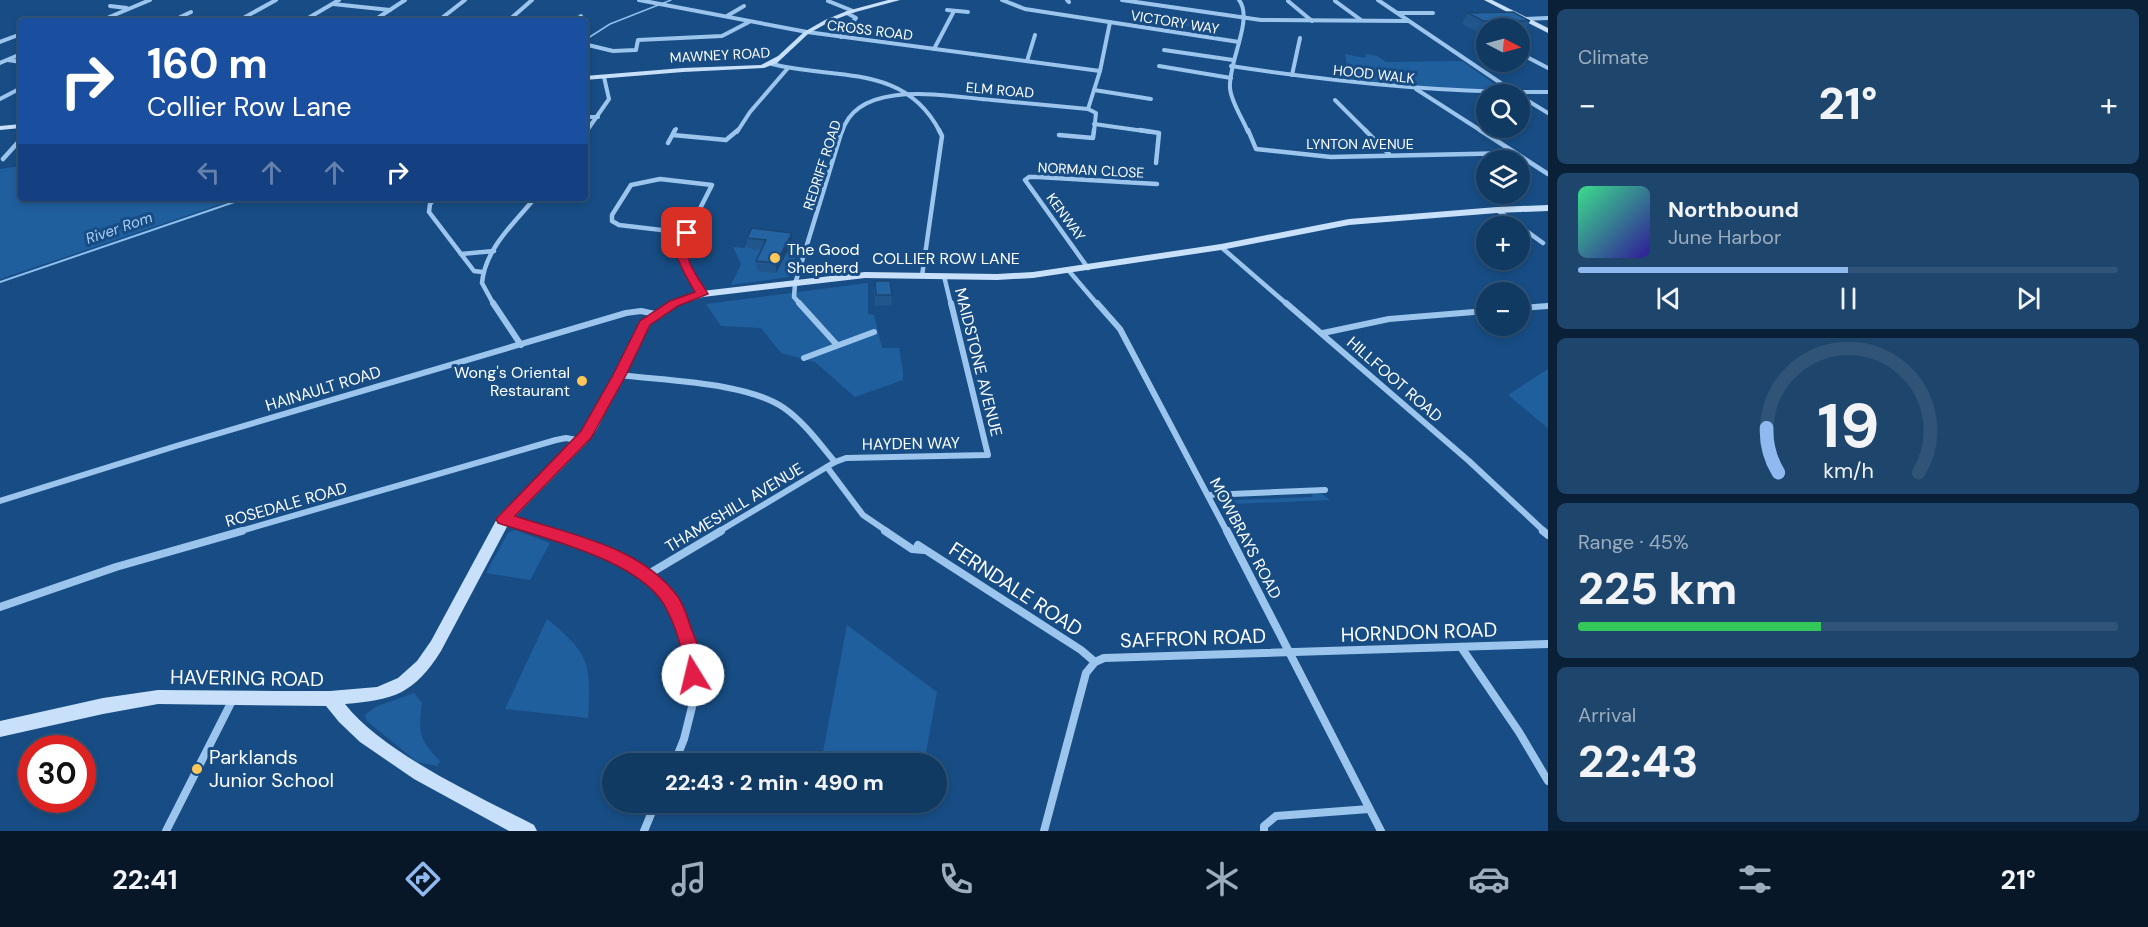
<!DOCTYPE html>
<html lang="en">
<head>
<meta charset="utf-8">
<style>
  :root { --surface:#113a63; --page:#1e456c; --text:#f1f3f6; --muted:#9cadbe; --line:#305478; --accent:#90b9f0 }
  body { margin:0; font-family:"DM Sans",sans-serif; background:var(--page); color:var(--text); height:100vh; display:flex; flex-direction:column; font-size:22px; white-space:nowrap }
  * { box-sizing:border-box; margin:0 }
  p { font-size:20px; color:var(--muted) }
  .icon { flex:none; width:33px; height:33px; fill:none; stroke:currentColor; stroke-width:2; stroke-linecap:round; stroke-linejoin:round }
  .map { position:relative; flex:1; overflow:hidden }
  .sheet { display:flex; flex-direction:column; gap:9px; padding:9px; background:#092036; width:600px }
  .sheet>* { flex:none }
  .top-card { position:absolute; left:18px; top:18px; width:570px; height:183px; border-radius:6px; box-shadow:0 3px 9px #0003,0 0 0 2px var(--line); background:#1a4fa0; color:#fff; overflow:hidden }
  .needle { width:39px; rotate:96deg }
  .fabs { position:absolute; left:1476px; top:18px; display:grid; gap:12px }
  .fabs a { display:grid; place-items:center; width:54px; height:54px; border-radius:50%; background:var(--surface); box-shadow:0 3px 9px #0003,0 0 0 2px var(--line); font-size:30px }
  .speed { position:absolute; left:18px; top:735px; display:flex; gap:12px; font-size:30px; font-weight:700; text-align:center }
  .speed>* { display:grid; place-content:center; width:78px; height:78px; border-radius:50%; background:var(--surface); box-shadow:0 3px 9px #0003,0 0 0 2px var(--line); line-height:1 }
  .speed .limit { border:9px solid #d22; background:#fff; color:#111 }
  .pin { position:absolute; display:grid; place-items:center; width:51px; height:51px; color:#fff; margin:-26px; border-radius:12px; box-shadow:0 3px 9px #0006 }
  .me { position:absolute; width:66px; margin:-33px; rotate:351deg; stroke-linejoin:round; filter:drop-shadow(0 0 4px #0008) }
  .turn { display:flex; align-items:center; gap:21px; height:126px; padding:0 30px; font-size:27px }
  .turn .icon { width:78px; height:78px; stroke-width:2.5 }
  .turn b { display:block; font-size:42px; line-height:51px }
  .lanes { display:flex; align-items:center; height:57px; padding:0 30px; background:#0003; justify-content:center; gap:30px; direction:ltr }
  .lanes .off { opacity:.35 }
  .big { font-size:45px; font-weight:800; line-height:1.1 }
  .sheet .widget { flex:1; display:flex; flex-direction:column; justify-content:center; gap:9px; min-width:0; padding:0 21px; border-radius:9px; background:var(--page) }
  .sheet .dial { align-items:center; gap:0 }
  .dial svg { height:156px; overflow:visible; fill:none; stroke:var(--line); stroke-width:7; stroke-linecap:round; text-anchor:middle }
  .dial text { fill:var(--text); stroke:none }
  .song { display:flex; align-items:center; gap:18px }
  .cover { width:72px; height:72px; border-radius:9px; background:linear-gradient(135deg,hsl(150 70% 55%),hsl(250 70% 35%)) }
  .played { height:6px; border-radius:3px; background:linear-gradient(90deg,var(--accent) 50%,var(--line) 50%) }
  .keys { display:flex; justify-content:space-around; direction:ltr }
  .heat { display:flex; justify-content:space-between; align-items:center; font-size:33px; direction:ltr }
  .charge { height:9px; border-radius:4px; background:linear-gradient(90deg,#34c759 45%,var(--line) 0) }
  .trip { position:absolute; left:602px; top:753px; width:345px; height:60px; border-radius:30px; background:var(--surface); box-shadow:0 3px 9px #0003,0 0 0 2px var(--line); font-weight:800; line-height:60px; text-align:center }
  .tab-bar { display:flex; height:96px; justify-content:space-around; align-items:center; background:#071728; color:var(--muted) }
  .tab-bar .icon { width:42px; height:42px }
  .tab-bar .selected { color:var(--accent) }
  .tab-bar b { font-size:27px; color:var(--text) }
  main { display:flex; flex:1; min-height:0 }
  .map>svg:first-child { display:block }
  .green { fill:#205f9e }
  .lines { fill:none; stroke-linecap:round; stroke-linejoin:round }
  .stream-far1 { stroke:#8ec0ef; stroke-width:1.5 }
  .stream { stroke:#8ec0ef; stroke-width:2 }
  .street-far3 { stroke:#9cc5ed; stroke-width:4 }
  .street-far2 { stroke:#9cc5ed; stroke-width:4.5 }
  .street-far1 { stroke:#9cc5ed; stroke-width:6 }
  .street { stroke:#9cc5ed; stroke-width:8 }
  .secondary { fill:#c8e0f9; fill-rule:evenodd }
  .wall { fill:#20568c }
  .shaded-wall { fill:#1a4672 }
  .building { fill:#2564a3; stroke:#1a4672; stroke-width:1.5 }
  .route { fill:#e11d48; stroke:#92132f; stroke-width:1.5 }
  .poi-dot { fill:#ffc658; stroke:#174d84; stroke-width:2 }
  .labels { text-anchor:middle; stroke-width:6; stroke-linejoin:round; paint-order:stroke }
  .far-street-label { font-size:14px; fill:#fff; stroke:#174d84 }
  .far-water-label { font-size:15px; font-style:italic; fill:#a7cef4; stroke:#174d84 }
  .poi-label { font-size:16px; fill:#fff; stroke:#174d84; text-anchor:start }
  .street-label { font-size:16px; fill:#fff; stroke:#174d84 }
  .near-street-label { font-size:20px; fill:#fff; stroke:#174d84 }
  .near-poi-label { font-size:20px; fill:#fff; stroke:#174d84; text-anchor:start }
</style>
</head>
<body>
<main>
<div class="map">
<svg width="1548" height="831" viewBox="0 0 1548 831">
  <rect width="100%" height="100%" fill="#174d84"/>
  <g class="green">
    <path d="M1131,11L1215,23L1213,30L1131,17Z"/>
    <path d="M1345,54L1365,58L1366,54L1377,56L1386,62L1462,61L1500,88L1497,90L1444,89L1349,79Z"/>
    <path d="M21,166V198H239L0,279V169Z"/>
    <path d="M750,237L800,243L789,277L731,285L741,264L733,247L745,248Z"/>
    <path d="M868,283V314L874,315L882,348H899L903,372V380L855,397L815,362L781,353L761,328L721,326L706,304Z"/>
    <path d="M1548,369V428L1508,395Z"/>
    <path d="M1313,493L1322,494L1330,500L1232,504L1228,497L1236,500L1312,497Z"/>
    <path d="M515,530L550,543L530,580L486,573L508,533Z"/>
    <path d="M547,619C590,654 591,664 588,718L505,709Z"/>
    <path d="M847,625L937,692L924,763H830L823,752Z"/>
    <path d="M414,693L422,703C418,732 419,740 440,761L437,766L417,762L367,721L365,715L375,707Z"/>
  </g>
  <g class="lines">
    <path class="stream-far1" d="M585,40L610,24L671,0"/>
    <path class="stream" d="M0,282L246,198"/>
    <g class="street-far3">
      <path d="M639,0L807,32L1100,71"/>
      <path d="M1002,0L1025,9L1239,42"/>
      <path d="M1067,0L1069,2"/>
      <path d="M1122,0L1261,20L1408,21"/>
      <path d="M1239,0C1254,19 1228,62 1230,88C1231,102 1243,119 1248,132"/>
      <path d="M1378,0L1514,92"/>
      <path d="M828,1L853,11"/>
      <path d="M1288,1L1312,21"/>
      <path d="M1335,1L1361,20"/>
      <path d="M333,4L390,10"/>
      <path d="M110,6L127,8"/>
      <path d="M947,10L968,12"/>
      <path d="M1398,13H1433"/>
      <path d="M727,16L744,6"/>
      <path d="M310,17L339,0"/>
      <path d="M1524,19L1548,18"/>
      <path d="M100,21L150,0"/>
      <path d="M172,21L191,12"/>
      <path d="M238,21L276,0"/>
      <path d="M373,21L405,0"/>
      <path d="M438,21L465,0"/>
      <path d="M508,21L532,0"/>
      <path d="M575,21L581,16"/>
      <path d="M841,37L856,18L847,13"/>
      <path d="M0,42L21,34"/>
      <path d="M588,45L613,51L636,50L638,40L722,36L749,22"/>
      <path d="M934,49L954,11"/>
      <path d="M1164,50L1233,60"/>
      <path d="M1523,55L1548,68"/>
      <path d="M8,60L21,62"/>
      <path d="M1027,61L1035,35"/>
      <path d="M0,63L21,54"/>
      <path d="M772,64C835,80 905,63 940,132"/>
      <path d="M1159,66L1231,78"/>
      <path d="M1231,66C1336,82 1441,93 1548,92"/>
      <path d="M1292,75L1300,38"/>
      <path d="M1416,89L1483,132"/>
      <path d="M1094,90L1151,99"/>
      <path d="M1520,96L1548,113"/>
      <path d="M0,99L21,88"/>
      <path d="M1335,100L1367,132"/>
      <path d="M1088,109L1100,71L1110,22"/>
      <path d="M585,117H598"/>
      <path d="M1094,124L1151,132"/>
      <path d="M586,132L609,99L604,77"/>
      <path d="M674,132L676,129"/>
      <path d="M737,132L750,112L788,68"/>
      <path d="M842,132C858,77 950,97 992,100C1024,103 1056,106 1088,109L1096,113L1094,132"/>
    </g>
    <g class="street-far2">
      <path d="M1140,130L1159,133L1156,163"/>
      <path d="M1248,130L1256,149L1331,157L1515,153"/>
      <path d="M1365,130L1389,154"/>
      <path d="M1480,130L1548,174"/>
      <path d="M585,133L587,130"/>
      <path d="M673,135L726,140L738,130"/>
      <path d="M1059,135L1093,138L1094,130"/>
      <path d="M668,143L675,130"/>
      <path d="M3,159L21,139"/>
      <path d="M435,198L430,204L429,212L474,271L482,272"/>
      <path d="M1497,210L1543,243"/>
      <path d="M687,233L619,225L612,221V215L631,185L660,179L712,185L680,248L683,260L702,294"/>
      <path d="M1221,247L1288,305"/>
      <path d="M461,254L494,251"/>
      <path d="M1088,268L1025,180L1029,177H1038L1157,184"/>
      <path d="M1069,271L1098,305"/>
      <path d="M922,276L942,136L939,130"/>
      <path d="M944,276L951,305"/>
      <path d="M494,305L482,283C485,249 514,223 535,198"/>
      <path d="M801,305L794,297L795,284L842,130"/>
    </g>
    <g class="street-far1">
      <path d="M493,303L521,345"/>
      <path d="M799,303L837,345"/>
      <path d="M1097,303L1120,329L1227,532"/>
      <path d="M1286,303L1469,461L1545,532"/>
      <path d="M1520,308L1548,306"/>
      <path d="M1323,333L1389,319L1486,311"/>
      <path d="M804,358L874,332"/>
      <path d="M620,375C666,381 746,382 784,408C804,422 819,443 835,462"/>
      <path d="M827,467L863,515L888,532"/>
      <path d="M1208,495L1325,490"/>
      <path d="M0,501L176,446L626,313L641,311L655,314"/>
      <path d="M504,519L543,532"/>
      <path d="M237,532L556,440L566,438L582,441"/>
      <path d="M718,532L835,462L846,458L988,455L951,303"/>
    </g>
    <g class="street">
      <path d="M538,531L620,558L647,575L673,603L688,642L696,691L684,739L674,764"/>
      <path d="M885,531L912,549L924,550"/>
      <path d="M1227,531L1381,831"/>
      <path d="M1543,531L1548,535"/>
      <path d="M918,545L1081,650L1095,662"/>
      <path d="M647,575L721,531"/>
      <path d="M0,607L116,567L242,531"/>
      <path d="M1461,647L1519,732L1548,781"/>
      <path d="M166,831L233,699"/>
      <path d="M644,831L656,802"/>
      <path d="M1044,831L1086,673L1095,662L1104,658L1548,644"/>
      <path d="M1264,831V826L1276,816L1369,809"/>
    </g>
    <g class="secondary">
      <path d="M888,0H900L852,13L829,22L808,34L777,63L764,68L683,72L585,80V76L683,68L761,65L778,56L804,32L825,20L847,11Z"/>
      <path d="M1484,0H1492L1548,28V33Z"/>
      <path d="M21,124V128L0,130V126Z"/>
      <path d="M1548,205V211L1497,213L1349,225L1221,250L1033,278L997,280L865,278L703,297L678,305L649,325L597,429L586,444L509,523L441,651C414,694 394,700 345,704C383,753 478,796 534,825L537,831H509L414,779L360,742L339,722L326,706L158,704L103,714L0,737V721L103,698L158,690L276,691H330L377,687L398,678L417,661L431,641L499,515L578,438L588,424L641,321L670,301L702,291L865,272L997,274L1033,272L1221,244L1349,219L1497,207Z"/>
    </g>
  </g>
  <g class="wall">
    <path d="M1468,13L1530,21L1524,32H1520V28H1486V32H1477L1462,24Z"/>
    <path d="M747,238L792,243L776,273L757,271L756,261L762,250L747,248Z"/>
    <path d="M875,281L892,295L891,305L875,306L874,291Z"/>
  </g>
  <path class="shaded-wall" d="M792,233V243L776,273V263Z"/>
  <g class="building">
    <path d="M1513,12L1530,21H1483L1468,13Z"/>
    <path d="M752,228L792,233L776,263L756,261L766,240L747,238Z"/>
    <path d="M875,281H890L892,295H876Z"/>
  </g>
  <path class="route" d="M687,230L693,233C680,260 694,270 708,294L678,306L650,325L626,375L591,438L515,516C571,535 641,546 678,597C685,607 688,620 692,631C698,644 706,667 700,680L693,683L687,680C682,669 682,656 680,644C677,633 672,620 667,610C644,561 546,539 498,523L496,519L581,431L613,375L640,321L670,301L695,292C687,277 661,241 687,230Z"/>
  <g class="poi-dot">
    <circle cx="775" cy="258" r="6"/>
    <circle cx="582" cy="381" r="6"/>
    <circle cx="197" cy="769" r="6"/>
  </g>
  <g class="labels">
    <g class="far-street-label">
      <text transform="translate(1175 22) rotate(9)" y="5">VICTORY WAY</text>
      <text transform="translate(870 30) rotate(7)" y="5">CROSS ROAD</text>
      <text transform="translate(720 55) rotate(-3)" y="5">MAWNEY ROAD</text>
      <text transform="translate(1374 74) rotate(6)" y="5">HOOD WALK</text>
      <text transform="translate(1000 90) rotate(5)" y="5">ELM ROAD</text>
      <text x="1360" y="149">LYNTON AVENUE</text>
      <text transform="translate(822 165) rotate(-72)" y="5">REDRIFF ROAD</text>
      <text transform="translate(1091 170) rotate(3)" y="5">NORMAN CLOSE</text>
      <text transform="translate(1066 217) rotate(54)" y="5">KENWAY</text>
    </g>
    <g class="far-water-label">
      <text transform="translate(119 228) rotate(-19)" y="5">River Rom</text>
    </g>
    <g class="poi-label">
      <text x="787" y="255">The Good<tspan x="787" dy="18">Shepherd</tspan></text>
      <text x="570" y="378" text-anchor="end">Wong's Oriental<tspan x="570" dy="18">Restaurant</tspan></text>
    </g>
    <g class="street-label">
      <text x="946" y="264">COLLIER ROW LANE</text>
      <text transform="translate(979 362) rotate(76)" y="6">MAIDSTONE AVENUE</text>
      <text transform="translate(1395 379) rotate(41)" y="6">HILLFOOT ROAD</text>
      <text transform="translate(323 388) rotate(-17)" y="6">HAINAULT ROAD</text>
      <text transform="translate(911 443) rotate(-1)" y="6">HAYDEN WAY</text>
      <text transform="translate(286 504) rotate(-16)" y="6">ROSEDALE ROAD</text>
      <text transform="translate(734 507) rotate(-31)" y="6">THAMESHILL AVENUE</text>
      <text transform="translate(1246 538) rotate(62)" y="6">MOWBRAYS ROAD</text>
    </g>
    <g class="near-street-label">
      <text transform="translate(1016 589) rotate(33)" y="7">FERNDALE ROAD</text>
      <text transform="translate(1419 632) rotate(-2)" y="7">HORNDON ROAD</text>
      <text transform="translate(1193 638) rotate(-2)" y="7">SAFFRON ROAD</text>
      <text transform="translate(247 678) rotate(1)" y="7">HAVERING ROAD</text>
    </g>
    <g class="near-poi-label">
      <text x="209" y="764">Parklands<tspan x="209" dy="23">Junior School</tspan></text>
    </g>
  </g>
</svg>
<div class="fabs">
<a><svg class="needle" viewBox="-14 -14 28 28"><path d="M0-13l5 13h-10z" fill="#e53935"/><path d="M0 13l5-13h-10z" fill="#9cadbe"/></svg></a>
<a><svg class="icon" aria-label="search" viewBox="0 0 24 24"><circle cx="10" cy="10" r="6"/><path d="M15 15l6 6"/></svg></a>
<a><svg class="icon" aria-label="layers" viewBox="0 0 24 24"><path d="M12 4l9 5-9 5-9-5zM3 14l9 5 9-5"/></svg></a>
<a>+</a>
<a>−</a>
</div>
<div class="speed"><div class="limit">30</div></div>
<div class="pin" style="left:687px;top:233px;background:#d93025"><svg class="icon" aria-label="arrive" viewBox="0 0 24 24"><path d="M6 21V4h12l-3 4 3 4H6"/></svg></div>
<svg class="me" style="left:693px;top:675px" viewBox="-20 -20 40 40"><circle r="19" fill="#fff"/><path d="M0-13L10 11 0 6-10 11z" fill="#e11d48"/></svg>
<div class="trip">22:43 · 2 min · 490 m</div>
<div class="top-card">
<div class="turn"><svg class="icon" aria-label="right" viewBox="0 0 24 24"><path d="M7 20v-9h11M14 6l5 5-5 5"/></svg><div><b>160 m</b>Collier Row Lane</div></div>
<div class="lanes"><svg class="icon off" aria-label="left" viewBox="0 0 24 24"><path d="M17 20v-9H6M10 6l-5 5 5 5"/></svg><svg class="icon off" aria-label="ahead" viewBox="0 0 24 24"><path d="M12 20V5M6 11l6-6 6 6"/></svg><svg class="icon off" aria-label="ahead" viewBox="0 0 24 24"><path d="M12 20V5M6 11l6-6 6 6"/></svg><svg class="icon" aria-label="right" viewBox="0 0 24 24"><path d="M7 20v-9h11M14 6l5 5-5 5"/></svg></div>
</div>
</div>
<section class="sheet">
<div class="widget"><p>Climate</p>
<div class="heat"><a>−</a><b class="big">21°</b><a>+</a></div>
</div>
<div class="widget">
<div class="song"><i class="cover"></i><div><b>Northbound</b><p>June Harbor</p></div></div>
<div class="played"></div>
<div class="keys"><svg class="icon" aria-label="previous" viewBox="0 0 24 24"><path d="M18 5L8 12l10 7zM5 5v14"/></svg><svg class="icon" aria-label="pause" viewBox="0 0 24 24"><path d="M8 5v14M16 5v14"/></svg><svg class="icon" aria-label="next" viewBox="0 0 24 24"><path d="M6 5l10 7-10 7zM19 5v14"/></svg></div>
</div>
<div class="widget dial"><svg viewBox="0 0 100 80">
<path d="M14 69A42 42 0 1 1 86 69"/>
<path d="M14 69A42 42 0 0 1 8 46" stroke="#90b9f0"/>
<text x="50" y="56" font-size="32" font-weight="700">19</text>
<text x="50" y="72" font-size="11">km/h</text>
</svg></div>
<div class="widget"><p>Range · 45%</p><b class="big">225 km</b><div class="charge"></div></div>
<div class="widget"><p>Arrival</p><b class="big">22:43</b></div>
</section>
</main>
<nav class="tab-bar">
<b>22:41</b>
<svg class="icon selected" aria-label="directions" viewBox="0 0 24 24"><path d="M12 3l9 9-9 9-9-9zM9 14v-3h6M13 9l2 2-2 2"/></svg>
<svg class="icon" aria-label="music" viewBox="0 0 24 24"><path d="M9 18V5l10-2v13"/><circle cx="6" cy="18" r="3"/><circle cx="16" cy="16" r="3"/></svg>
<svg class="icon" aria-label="phone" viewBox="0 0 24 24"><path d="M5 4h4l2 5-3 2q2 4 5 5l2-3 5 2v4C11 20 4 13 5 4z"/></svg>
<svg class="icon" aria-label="climate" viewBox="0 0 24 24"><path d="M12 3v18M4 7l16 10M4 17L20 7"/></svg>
<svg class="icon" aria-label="car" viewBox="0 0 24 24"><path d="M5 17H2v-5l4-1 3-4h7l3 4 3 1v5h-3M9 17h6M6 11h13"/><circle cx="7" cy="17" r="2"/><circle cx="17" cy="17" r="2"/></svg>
<svg class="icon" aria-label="filters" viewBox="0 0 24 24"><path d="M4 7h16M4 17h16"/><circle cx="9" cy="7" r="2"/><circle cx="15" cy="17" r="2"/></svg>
<b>21°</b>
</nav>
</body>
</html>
